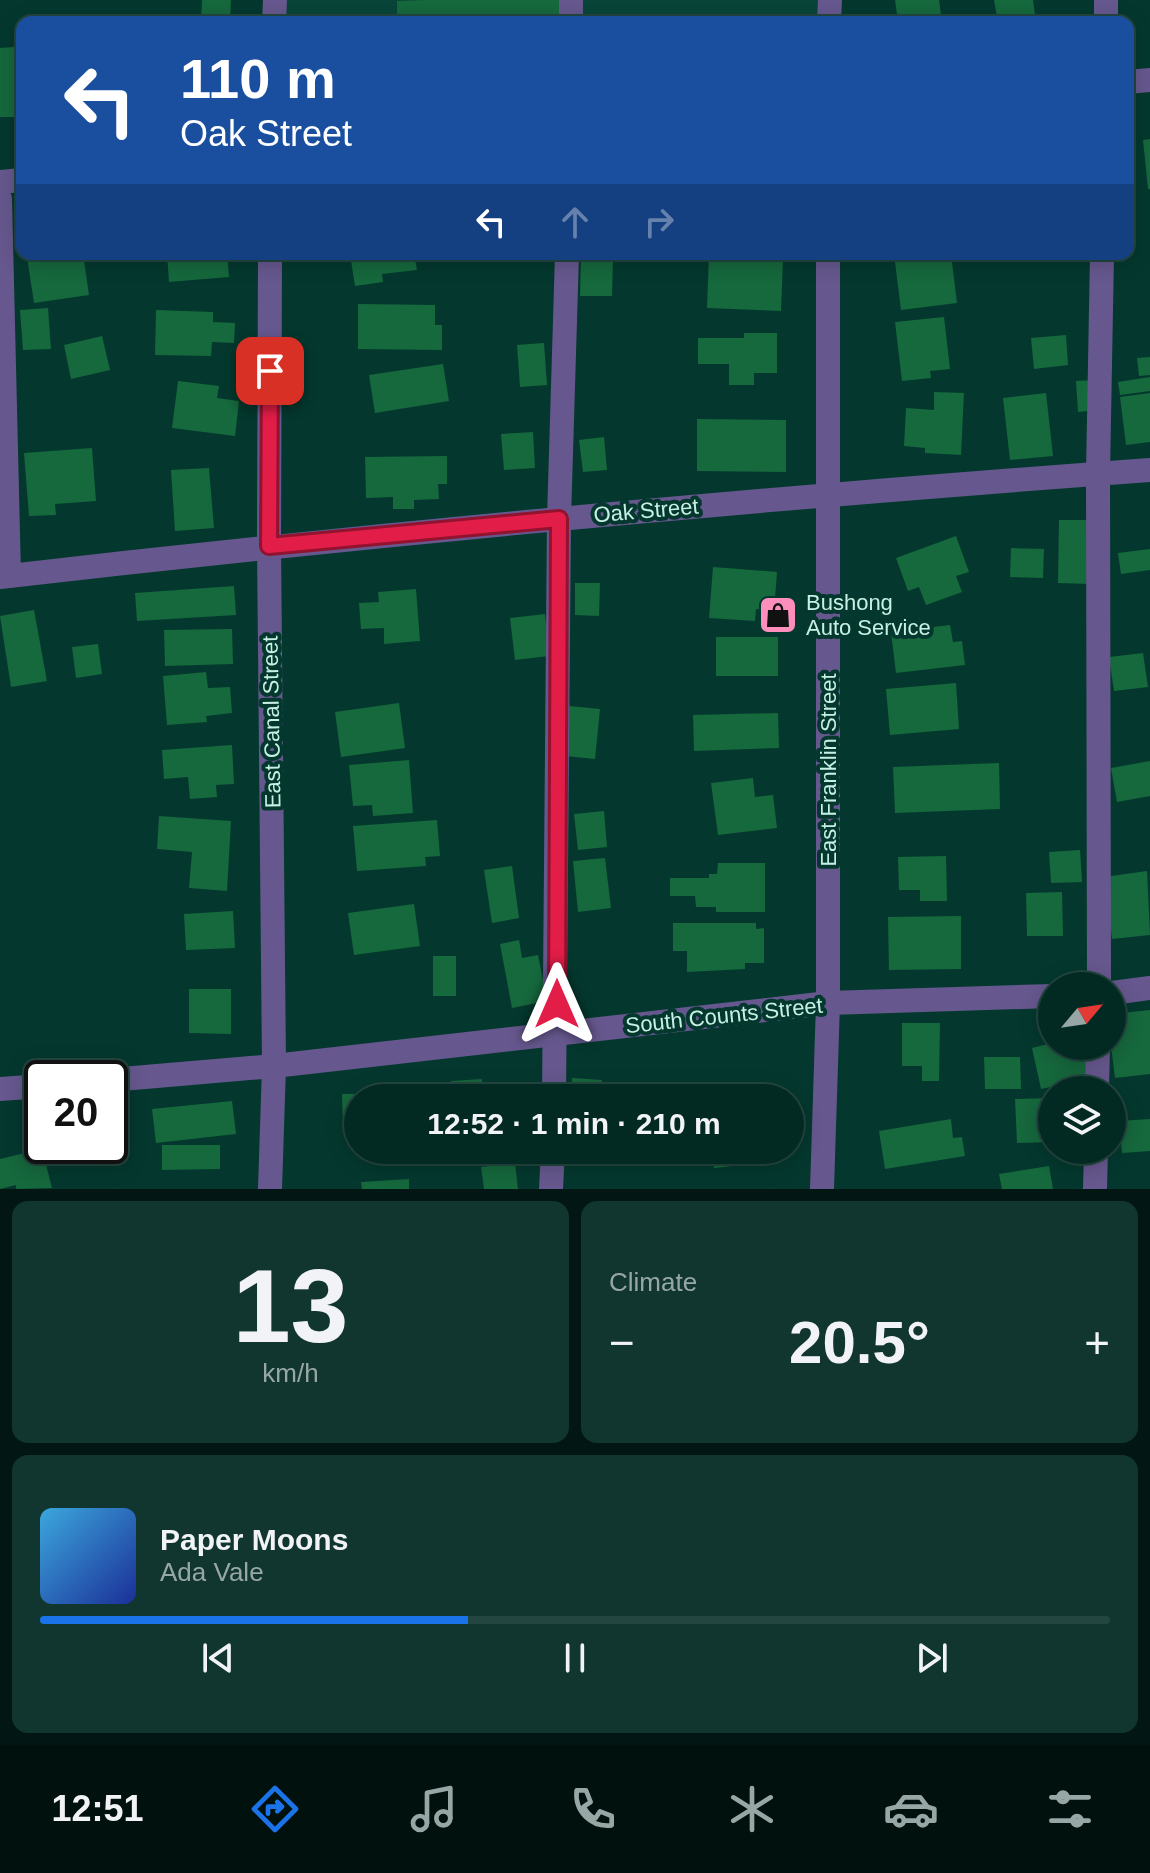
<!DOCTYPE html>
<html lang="en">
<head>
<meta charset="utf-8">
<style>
  :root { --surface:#032a22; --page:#11362f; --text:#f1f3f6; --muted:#97a7a5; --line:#244640; --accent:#1a73e8 }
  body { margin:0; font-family:Arial,sans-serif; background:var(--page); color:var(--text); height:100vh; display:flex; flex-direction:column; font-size:30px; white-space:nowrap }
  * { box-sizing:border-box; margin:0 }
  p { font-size:26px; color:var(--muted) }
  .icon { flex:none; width:44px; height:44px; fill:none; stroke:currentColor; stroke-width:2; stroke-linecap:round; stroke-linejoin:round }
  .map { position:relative; height:1189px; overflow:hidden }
  .side { display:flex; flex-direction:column; gap:12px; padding:12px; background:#021713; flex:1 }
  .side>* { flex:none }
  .top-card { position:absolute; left:16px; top:16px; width:1118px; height:244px; border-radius:16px; box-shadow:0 4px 20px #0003,0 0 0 2px var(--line); background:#1a4fa0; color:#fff; overflow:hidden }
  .needle { width:52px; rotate:61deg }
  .controls { position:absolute; left:1038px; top:972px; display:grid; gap:16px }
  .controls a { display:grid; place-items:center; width:88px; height:88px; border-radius:50%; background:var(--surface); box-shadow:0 4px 20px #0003,0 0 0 2px var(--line); font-size:40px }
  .speed { position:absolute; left:24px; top:1060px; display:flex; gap:16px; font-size:40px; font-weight:700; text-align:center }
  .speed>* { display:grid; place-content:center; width:104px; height:104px; border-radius:50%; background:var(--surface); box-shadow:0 4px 20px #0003,0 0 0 2px var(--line); line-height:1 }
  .speed .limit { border:4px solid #111; border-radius:12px; background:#fff; color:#111 }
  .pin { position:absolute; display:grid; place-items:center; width:68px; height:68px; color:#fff; margin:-34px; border-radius:16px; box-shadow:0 4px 12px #0006 }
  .me { position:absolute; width:88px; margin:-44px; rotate:0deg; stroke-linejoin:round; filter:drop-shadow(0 0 6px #0008) }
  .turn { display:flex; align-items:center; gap:28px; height:168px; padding:0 32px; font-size:36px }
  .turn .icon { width:104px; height:104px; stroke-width:2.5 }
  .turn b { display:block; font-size:56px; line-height:68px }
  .lanes { display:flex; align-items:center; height:76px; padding:0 32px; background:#0003; justify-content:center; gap:40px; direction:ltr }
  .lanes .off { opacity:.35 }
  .big { font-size:60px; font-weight:600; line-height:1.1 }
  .side .card { flex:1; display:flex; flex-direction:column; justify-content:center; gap:12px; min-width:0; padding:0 28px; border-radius:16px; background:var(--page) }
  .side .dial { align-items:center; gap:0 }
  .dial b { font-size:104px; line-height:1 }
  .song { display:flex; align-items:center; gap:24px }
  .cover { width:96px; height:96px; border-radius:12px; background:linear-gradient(135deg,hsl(200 70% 55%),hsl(230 70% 35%)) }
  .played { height:8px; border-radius:4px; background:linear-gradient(90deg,var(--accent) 40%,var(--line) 40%) }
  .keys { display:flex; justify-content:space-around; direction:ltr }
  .heat { display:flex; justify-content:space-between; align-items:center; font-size:44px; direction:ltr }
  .side .tiles { flex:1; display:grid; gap:12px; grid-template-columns:1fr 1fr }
  .card:last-child { grid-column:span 2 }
  .trip { position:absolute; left:344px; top:1084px; width:460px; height:80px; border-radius:40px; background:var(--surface); box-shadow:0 4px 20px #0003,0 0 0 2px var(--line); font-weight:600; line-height:80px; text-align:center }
  .dock { display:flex; height:128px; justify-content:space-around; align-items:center; background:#01110e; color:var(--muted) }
  .dock .icon { width:56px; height:56px }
  .dock .current { color:var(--accent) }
  .dock b { font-size:36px; color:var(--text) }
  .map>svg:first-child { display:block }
  .built { fill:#094438 }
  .building { fill:#16683d }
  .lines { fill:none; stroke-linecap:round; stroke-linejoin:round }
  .minor { stroke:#66588e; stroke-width:24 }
  .route-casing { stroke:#92132f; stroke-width:20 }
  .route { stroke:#e11d48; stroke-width:14 }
  .labels { text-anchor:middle; stroke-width:8; stroke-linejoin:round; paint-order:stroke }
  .street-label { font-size:22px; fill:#c7f0e4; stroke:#04382e }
  .poi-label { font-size:22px; fill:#c7f0e4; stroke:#04382e; text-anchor:start }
</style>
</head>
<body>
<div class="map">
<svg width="1150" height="1189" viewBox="0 0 1150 1189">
  <rect width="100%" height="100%" fill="#04382e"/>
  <path class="built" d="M275,0H830L829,22H274Z"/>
  <g class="building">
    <path d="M202,0H231L230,22H201Z"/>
    <path d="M425,0H559V22H397V1Z"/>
    <path d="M895,0H939L942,22H898Z"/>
    <path d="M994,0H1033L1036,22H998Z"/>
    <path d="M14,47L16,117H0V48Z"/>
    <path d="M1150,139V189H1148L1143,140Z"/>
    <path d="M44,254H83L89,295L34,303L27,257Z"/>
    <path d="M167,254H227L229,277L169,282Z"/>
    <path d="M350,254H414L417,270L382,274L383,282L355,286Z"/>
    <path d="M894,254H951L957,303L901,310Z"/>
    <path d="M709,255L783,258L781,311L707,308Z"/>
    <path d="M581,257L613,258L612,296H580Z"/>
    <path d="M358,304L435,305V325H442V350L358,349Z"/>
    <path d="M48,308L51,349L23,350L20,310Z"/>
    <path d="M156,310L213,312V322L235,323L234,343L212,342L211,356L155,355Z"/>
    <path d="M944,317L950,369L930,371L931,378L902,381L895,322Z"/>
    <path d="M744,333H777V373H754V385H729V364H698V338H744Z"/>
    <path d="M1066,335L1068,365L1034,369L1031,338Z"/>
    <path d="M102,336L110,370L71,379L64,345Z"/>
    <path d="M544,343L547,385L520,387L517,345Z"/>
    <path d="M1150,357V375L1139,376L1137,358Z"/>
    <path d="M443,364L449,401L375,413L369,375Z"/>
    <path d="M1150,377V391L1120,395L1118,382Z"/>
    <path d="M1095,380L1097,410L1078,412L1076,381Z"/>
    <path d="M178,381L219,386L217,398L239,401L235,436L172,428Z"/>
    <path d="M934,392L964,393L961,455L925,453V448L904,446L906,408L934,410Z"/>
    <path d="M1046,393L1053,456L1010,460L1003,398Z"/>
    <path d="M1150,393V442L1126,445L1120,397Z"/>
    <path d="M697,419L786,420V472L697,471Z"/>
    <path d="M533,432L535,468L504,470L501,434Z"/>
    <path d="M604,437L607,470L583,472L579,440Z"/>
    <path d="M92,448L96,501L55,504L56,515L29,516L24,453Z"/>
    <path d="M447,456V484H438L439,499L414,500V509H393V497L366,498L365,457Z"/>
    <path d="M209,468L214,528L175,531L171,470Z"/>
    <path d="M1059,520H1090L1089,584L1058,583Z"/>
    <path d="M956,536L969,572L956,576L962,592L926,605L919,587L908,591L896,558Z"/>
    <path d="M1011,548L1044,549L1043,578L1010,577Z"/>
    <path d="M1150,549V570L1121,574L1118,553Z"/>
    <path d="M713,567L777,572L774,611L756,609L755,621L709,618Z"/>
    <path d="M575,583H600L599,616L575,615Z"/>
    <path d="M234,586L236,615L137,621L135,593Z"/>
    <path d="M416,589L420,641L384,644V628L361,629L359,603L379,602L378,592Z"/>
    <path d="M34,610L47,681L11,687L0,616Z"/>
    <path d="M545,614L549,656L515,660L510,618Z"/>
    <path d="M950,625L953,642L962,641L965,665L896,673L891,632Z"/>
    <path d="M232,629L233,664L165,666L164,630Z"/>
    <rect x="716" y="637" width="62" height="39"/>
    <path d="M98,644L102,674L76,678L72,647Z"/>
    <path d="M1143,653L1148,687L1114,691L1109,657Z"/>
    <path d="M206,672L208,688L230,687L232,713L206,716L207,722L167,725L163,676Z"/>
    <path d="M956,683L959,729L890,735L886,689Z"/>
    <path d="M399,703L405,748L341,757L335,712Z"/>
    <path d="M569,706L600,709L595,759L565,756Z"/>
    <path d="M778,713L779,748L694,751L693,715Z"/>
    <path d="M232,745L234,784L216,785L217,797L190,799L188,777L164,779L162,750Z"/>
    <path d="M409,760L413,813L373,816L372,805L353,806L349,765Z"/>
    <path d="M1150,761V796L1117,802L1111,768Z"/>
    <path d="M999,763L1000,809L895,813L893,767Z"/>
    <path d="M753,778L755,797L773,795L777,828L718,835L711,783Z"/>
    <path d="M604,811L607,847L578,850L574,814Z"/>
    <path d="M159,816L231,821L227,891L189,888L192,852L157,849Z"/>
    <path d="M437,820L440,856L425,857L426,866L357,871L353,826Z"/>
    <path d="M1080,850L1082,882L1051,883L1049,852Z"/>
    <path d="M946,856L947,901H920V890H899L898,857Z"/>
    <path d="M605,858L611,908L578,912L573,861Z"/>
    <path d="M718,863H765V912H716V907H696L695,896H670V878H709V874H717Z"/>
    <path d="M512,866L519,918L492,923L484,870Z"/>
    <path d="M1147,871L1150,935L1112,939L1104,877Z"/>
    <path d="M1062,892L1063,936H1027L1026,893Z"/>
    <path d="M414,904L420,946L354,955L348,913Z"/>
    <path d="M233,911L235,948L186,950L184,914Z"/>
    <path d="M961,916V969L889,970L888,917Z"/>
    <path d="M673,923H756V929L764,928V963H745V969L687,972V951H673Z"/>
    <path d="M519,940L522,958L538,955L547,1001L512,1008L500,944Z"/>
    <rect x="433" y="956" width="23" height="40"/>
    <path d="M189,989H231V1034L189,1033Z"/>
    <path d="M1150,1010V1074L1115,1078L1111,1046L1112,1014Z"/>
    <path d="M902,1023H940L939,1081H922V1066H902Z"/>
    <path d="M1052,1043V1046H1086L1093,1078L1041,1089L1032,1048Z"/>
    <path d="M984,1057H1020L1021,1089H985Z"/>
    <path d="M572,1078L602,1080L600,1098H571Z"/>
    <path d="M482,1079L483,1098H452L451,1081Z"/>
    <path d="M753,1092L754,1098H714V1096Z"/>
    <path d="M409,1093V1098H358V1131H343L342,1094Z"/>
    <path d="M1052,1098V1142L1017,1143L1015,1099Z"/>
    <path d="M232,1101L236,1134L156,1143L152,1109Z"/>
    <path d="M951,1119L953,1138L962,1137L965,1156L885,1169L879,1131Z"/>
    <path d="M1150,1119V1151L1122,1153L1119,1121Z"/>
    <path d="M162,1145H220V1169L162,1170Z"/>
    <path d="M42,1149L52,1188L16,1189V1185L0,1189V1159Z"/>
    <path d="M621,1150H653L654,1163L622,1165Z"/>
    <path d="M712,1150H759L761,1163L714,1168Z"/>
    <path d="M515,1163L518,1189H484L481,1167Z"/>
    <path d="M1049,1166L1053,1189H1002L999,1174Z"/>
    <path d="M409,1179V1189H362L361,1182Z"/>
  </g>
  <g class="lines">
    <g class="minor">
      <path d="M274,22L275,0"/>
      <path d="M571,22V0"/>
      <path d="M829,22L830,0"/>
      <path d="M1106,22V0"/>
      <path d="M1128,82L1150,80"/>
      <path d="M0,182L22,180"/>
      <path d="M0,199L9,576"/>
      <path d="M270,254L269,546L274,1066L270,1189"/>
      <path d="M0,577C383,533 766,498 1150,470"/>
      <path d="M1099,986L1098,474L1102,254"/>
      <path d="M1112,993L1150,988"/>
      <path d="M110,1080L274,1066L828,1003L1052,996"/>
      <path d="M0,1089L42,1086"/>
      <path d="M1097,1090L1098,1046"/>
      <path d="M554,1098L559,519L567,254"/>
      <path d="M551,1189L553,1150"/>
      <path d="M822,1189L828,1003V254"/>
      <path d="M1095,1189L1096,1150"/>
    </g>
  </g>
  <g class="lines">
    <defs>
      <path id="route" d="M270,371L269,546L559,519L557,1004"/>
    </defs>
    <use href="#route" class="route-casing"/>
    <use href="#route" class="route"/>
  </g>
  <defs>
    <symbol id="shop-square" viewBox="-11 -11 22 22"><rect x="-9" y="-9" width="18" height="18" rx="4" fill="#fe8ebc" stroke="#04382e"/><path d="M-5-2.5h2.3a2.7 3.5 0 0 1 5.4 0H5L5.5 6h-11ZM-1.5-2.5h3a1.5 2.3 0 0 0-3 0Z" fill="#111"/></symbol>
  </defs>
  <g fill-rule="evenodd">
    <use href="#shop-square" x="756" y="593" width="44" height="44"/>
  </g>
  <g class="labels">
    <g class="street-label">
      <text transform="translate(646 510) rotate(-5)" y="8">Oak Street</text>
      <text transform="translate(271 722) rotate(-91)" y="8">East Canal Street</text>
      <text transform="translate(828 770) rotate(-90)" y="8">East Franklin Street</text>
      <text transform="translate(724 1015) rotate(-6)" y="8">South Counts Street</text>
    </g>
    <g class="poi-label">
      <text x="806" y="610">Bushong<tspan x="806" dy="25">Auto Service</tspan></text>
    </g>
  </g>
</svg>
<div class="controls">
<a><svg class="needle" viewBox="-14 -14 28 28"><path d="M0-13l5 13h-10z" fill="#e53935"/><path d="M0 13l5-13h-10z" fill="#97a7a5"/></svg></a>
<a><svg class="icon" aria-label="layers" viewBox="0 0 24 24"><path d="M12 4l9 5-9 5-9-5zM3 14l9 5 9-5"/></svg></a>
</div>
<div class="speed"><div class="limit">20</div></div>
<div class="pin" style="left:270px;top:371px;background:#d93025"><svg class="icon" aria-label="arrive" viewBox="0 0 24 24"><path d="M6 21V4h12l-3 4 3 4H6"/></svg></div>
<svg class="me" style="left:557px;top:1004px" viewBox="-20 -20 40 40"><path d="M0-17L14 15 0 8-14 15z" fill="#e11d48" stroke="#fff" stroke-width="4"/></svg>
<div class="trip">12:52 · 1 min · 210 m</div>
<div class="top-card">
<div class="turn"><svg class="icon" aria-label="left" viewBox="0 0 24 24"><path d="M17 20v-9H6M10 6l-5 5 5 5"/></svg><div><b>110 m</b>Oak Street</div></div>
<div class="lanes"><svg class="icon" aria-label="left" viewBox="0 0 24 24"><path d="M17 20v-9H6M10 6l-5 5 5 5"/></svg><svg class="icon off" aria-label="ahead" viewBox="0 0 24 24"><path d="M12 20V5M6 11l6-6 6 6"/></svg><svg class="icon off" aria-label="right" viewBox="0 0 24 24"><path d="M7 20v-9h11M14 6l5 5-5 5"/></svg></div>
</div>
</div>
<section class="side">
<div class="tiles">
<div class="card dial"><b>13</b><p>km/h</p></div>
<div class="card"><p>Climate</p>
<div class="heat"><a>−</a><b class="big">20.5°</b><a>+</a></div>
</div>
<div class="card">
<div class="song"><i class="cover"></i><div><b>Paper Moons</b><p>Ada Vale</p></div></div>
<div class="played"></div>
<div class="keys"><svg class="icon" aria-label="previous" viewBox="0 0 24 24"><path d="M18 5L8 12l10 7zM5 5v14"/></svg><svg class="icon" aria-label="pause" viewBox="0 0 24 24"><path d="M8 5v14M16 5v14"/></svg><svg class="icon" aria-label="next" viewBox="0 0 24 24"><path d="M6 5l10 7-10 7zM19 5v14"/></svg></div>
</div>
</div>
</section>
<nav class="dock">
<b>12:51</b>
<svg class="icon current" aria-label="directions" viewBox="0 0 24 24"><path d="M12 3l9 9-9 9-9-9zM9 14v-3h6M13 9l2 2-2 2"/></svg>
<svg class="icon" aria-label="music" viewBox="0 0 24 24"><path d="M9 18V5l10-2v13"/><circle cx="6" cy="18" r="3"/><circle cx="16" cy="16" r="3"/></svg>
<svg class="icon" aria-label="phone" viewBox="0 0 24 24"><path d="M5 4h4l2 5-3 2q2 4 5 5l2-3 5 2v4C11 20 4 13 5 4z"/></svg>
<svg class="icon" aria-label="climate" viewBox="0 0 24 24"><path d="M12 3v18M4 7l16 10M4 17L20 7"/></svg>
<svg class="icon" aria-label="car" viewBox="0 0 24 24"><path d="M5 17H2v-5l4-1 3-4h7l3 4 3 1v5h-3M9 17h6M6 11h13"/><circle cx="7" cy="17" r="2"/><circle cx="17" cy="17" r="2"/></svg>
<svg class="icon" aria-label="filters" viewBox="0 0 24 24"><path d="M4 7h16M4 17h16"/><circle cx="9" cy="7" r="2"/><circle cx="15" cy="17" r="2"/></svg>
</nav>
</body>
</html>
